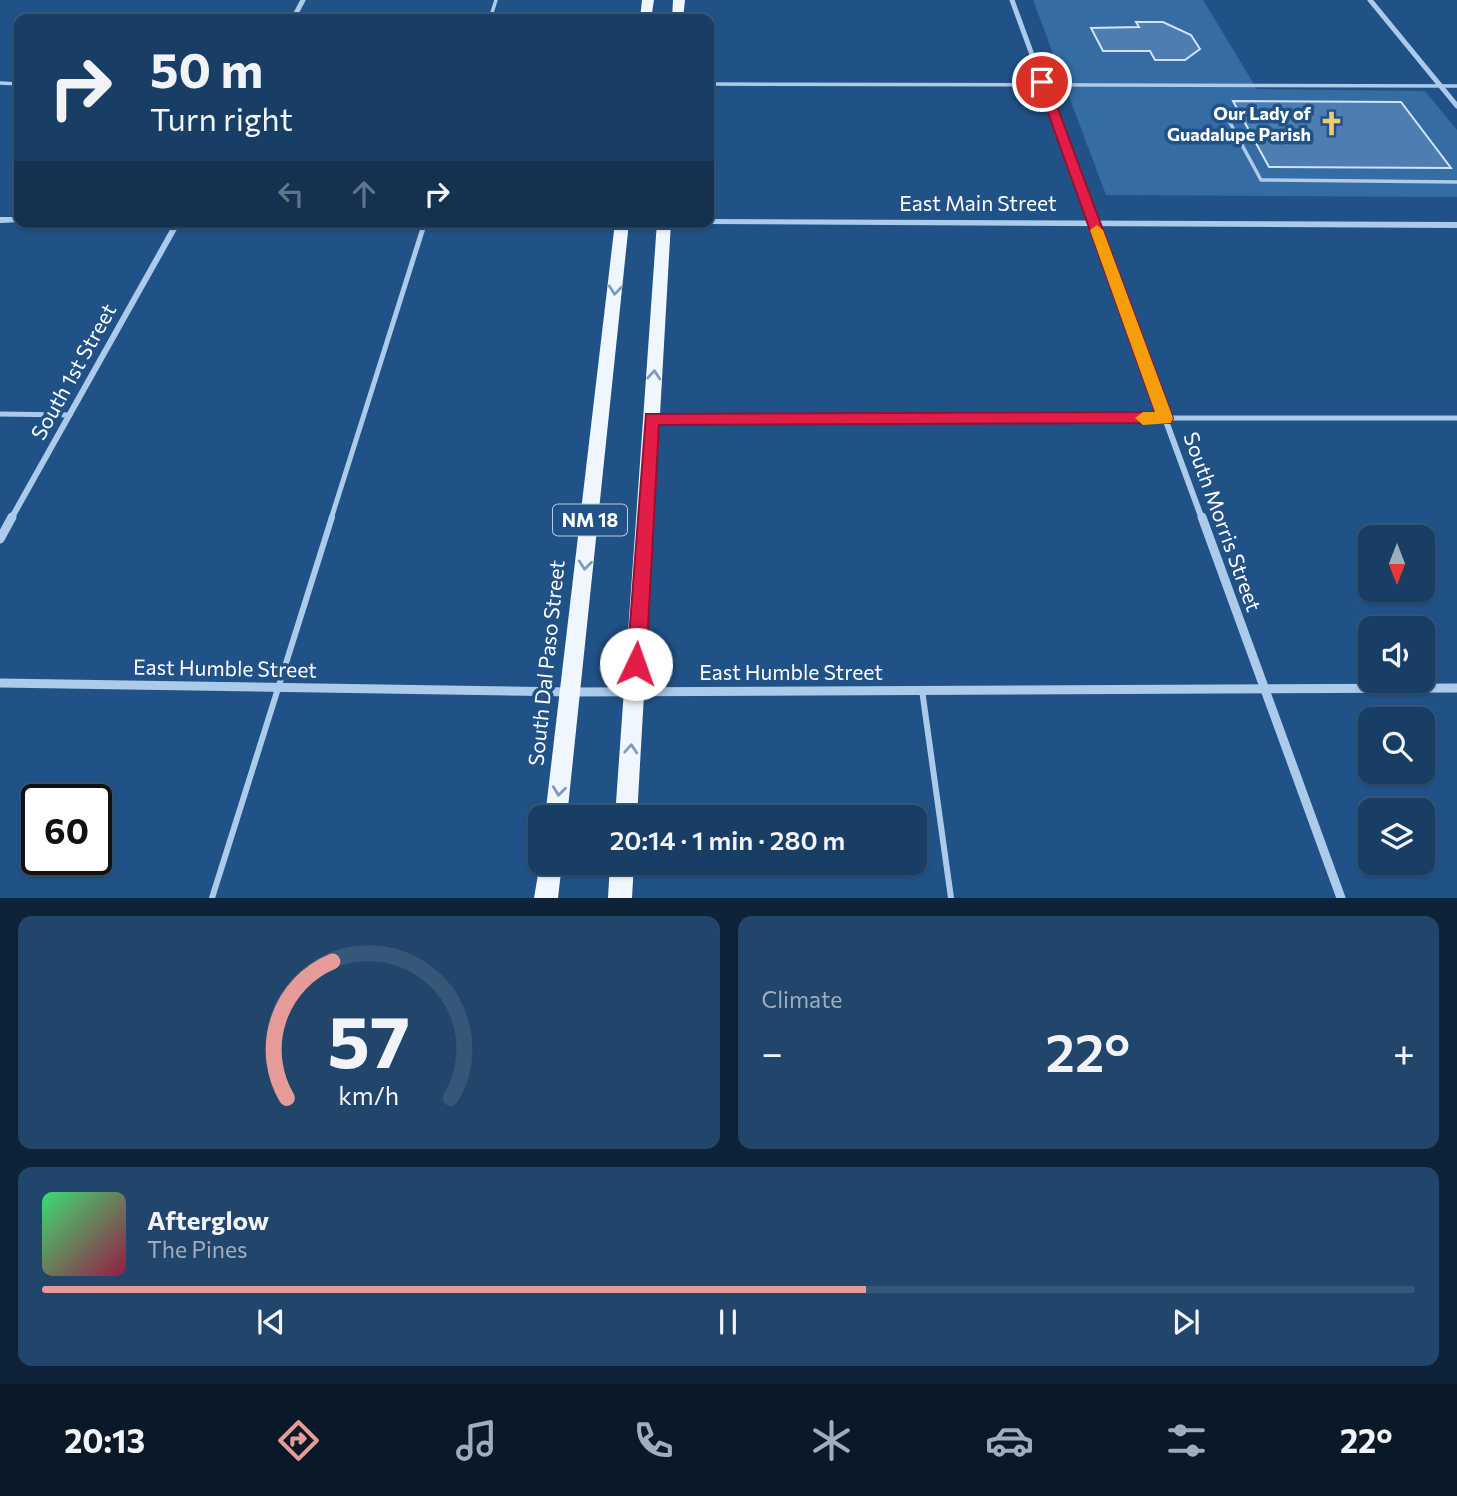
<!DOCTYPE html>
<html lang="en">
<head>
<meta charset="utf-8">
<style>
  :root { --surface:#193e65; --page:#22456b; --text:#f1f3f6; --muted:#9faebf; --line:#375779; --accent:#e69b98 }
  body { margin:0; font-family:Commissioner,sans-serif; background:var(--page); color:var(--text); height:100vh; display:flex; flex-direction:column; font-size:26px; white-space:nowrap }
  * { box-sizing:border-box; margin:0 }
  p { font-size:23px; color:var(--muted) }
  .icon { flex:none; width:38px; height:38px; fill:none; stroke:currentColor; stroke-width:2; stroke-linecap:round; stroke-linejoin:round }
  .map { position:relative; height:898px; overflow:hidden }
  .sheet { display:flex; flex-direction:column; gap:18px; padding:18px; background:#0e2238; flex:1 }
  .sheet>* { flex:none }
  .hud { position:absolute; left:14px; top:14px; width:700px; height:214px; border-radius:14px; box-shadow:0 2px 5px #0004,0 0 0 2px var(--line); background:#193e65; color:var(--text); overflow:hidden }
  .needle { width:46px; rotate:180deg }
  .buttons { position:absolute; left:1358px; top:525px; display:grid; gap:14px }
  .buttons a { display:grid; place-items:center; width:77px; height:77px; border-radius:14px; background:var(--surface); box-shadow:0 2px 5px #0004,0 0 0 2px var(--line); font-size:35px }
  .speed { position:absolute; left:21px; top:784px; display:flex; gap:14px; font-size:35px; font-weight:700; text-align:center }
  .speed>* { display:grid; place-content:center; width:91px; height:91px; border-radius:50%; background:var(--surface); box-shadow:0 2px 5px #0004,0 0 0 2px var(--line); line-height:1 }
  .speed .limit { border:4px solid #111; border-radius:10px; background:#fff; color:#111 }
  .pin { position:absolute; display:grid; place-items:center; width:60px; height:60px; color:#fff; margin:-30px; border:4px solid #fff; border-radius:50%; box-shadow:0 2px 7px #0007 }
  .me { position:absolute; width:77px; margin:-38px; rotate:3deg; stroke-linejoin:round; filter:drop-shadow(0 0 5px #0008) }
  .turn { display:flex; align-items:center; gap:24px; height:147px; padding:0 21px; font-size:32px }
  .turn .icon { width:91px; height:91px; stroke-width:2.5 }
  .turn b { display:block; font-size:49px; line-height:60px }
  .lanes { display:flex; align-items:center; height:66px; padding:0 21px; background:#0003; justify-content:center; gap:35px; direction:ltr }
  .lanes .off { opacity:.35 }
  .big { font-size:52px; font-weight:600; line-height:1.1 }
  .sheet .card { flex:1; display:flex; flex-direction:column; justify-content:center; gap:10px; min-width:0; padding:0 24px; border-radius:14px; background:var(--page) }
  .sheet .dial { align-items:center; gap:0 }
  .dial svg { height:182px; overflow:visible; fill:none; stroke:var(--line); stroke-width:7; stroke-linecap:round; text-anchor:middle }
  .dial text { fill:var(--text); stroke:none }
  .song { display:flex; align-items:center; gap:21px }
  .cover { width:84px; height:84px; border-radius:10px; background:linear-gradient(135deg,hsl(140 70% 55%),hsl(340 70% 35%)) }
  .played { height:7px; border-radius:4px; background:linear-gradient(90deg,var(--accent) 60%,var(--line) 60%) }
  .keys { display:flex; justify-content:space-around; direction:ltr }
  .heat { display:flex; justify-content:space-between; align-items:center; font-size:38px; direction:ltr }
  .sheet .tiles { flex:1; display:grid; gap:18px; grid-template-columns:1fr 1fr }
  .card:last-child { grid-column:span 2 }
  .trip { position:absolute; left:528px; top:805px; width:399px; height:70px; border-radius:14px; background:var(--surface); box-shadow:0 2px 5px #0004,0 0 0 2px var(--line); font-weight:600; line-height:70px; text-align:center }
  .tab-bar { display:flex; height:112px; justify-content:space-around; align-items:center; background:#0a1928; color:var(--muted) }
  .tab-bar .icon { width:49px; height:49px }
  .tab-bar .selected { color:var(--accent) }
  .tab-bar b { font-size:32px; color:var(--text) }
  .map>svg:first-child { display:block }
  .green { fill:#356ca4 }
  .building { fill:#4e7eb1; stroke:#d0e3f7; stroke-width:2 }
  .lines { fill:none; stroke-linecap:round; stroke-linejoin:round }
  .service-far2 { stroke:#accaea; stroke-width:3.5 }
  .service-far1 { stroke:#accaea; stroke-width:5 }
  .service { stroke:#accaea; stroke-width:6 }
  .minor-far2 { stroke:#accaea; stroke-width:5 }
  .minor-far1 { stroke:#accaea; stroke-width:6 }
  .minor { stroke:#accaea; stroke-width:9 }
  .tertiary { fill:#accaea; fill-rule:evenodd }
  .primary { fill:#eff6fe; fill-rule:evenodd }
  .oneway { stroke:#7e9cbd }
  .route { fill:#e11d48; stroke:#92132f; stroke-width:2 }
  .slow { fill:#f59e0b }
  .labels { text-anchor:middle; stroke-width:7; stroke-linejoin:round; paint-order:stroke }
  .far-poi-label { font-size:18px; font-weight:bold; fill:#fff; stroke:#215287; text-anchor:end }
  .shield { fill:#215287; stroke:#bccbdb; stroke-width:2 }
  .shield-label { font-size:19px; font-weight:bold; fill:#fff }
  .street-label { font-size:21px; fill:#fff; stroke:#215287 }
</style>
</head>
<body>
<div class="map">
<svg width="1457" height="898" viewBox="0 0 1457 898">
  <rect width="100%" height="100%" fill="#215287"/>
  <path class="green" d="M1033,0H1203L1257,89L1425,91L1457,130V197L1106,195Z"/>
  <g class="building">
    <path d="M1136,22H1163L1191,35L1200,49L1185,60H1155L1150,51H1103L1091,28L1139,27Z"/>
    <path d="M1233,101L1401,102L1451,168L1269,167Z"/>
  </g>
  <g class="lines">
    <g class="service-far2">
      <path d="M490,19L496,0"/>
      <path d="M0,83L19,84"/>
      <path d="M709,84L1457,86"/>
      <path d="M1228,119L1261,180L1457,182"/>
      <path d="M424,227L425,222"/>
    </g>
    <g class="service-far1">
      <path d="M0,414L70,415"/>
      <path d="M655,418H1457"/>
      <path d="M331,519L424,225"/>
    </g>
    <g class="service">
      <path d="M922,690L951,898"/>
      <path d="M212,898L332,517"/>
    </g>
    <g class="minor-far2">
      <path d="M1012,0L1095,227"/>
      <path d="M1370,0L1457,106"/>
      <path d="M293,19L303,0"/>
      <path d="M175,227L178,222"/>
    </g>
    <g class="minor-far1">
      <path d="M1094,225L1202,519"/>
      <path d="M11,519L176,225"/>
    </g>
    <g class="minor">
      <path d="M1202,517L1341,898"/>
      <path d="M0,539L12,517"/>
      <path d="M0,683L571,692L1457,688"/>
    </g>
    <g class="tertiary">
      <path d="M0,217H19V222H23L0,223Z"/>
      <path d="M709,219L1457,222V228L705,224L704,222H709Z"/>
    </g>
    <g class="primary">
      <path d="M642,0H654L651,19H640Z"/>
      <path d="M673,0H685L683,19H672Z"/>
      <path d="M615,222H629L567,817H545Z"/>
      <path d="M657,222H671L637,817H615Z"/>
      <path d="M541,857V863H562L558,898H534Z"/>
      <path d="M610,863H634L632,898H608Z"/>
    </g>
  </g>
  <defs><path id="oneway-chevron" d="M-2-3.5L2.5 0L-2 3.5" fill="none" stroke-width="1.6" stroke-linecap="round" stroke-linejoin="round" transform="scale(1.75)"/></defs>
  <g class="oneway">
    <use href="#oneway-chevron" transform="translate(615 290) rotate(96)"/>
    <use href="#oneway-chevron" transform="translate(654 375) rotate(-86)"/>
    <use href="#oneway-chevron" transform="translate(585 565) rotate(96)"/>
    <use href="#oneway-chevron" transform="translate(631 749) rotate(-86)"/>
    <use href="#oneway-chevron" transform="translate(559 791) rotate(97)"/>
  </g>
  <path class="route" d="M1039,80L1048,82L1173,418L1171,423L659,425L646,664L643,671L636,673L630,671L627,664L646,414L1155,412L1037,82Z"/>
  <path class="slow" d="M1097,225L1103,230L1173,418L1171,423L1143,425L1135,418L1143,412H1155L1090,230Z"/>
  <defs>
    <symbol id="church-bare" viewBox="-9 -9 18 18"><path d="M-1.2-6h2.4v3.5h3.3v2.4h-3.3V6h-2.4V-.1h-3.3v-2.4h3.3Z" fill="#f6c96d" stroke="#215287" stroke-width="2.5" paint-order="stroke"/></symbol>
  </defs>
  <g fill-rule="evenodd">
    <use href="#church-bare" x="1314" y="106" width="35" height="35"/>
  </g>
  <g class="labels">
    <g class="far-poi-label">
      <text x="1311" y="120">Our Lady of<tspan x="1311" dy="21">Guadalupe Parish</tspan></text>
    </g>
    <rect class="shield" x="553" y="504.5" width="74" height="31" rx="5"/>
    <g class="shield-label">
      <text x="590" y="527">NM 18</text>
    </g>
    <g class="street-label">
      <text x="978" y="211">East Main Street</text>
      <text transform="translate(74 372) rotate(-61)" y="7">South 1st Street</text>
      <text transform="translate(1222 522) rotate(70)" y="7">South Morris Street</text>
      <text transform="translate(547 663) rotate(-84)" y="7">South Dal Paso Street</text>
      <text transform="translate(225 669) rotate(1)" y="7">East Humble Street</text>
      <text x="791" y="680">East Humble Street</text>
    </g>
  </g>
</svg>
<div class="buttons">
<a><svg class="needle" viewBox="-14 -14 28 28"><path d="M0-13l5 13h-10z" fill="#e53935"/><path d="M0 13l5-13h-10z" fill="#9faebf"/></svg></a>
<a><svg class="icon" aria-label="sound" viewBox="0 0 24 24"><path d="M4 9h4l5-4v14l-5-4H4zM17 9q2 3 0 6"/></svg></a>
<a><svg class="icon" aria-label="search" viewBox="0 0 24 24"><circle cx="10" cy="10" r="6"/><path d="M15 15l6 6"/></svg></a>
<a><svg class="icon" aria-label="layers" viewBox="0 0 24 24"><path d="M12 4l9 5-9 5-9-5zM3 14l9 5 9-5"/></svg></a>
</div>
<div class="speed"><div class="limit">60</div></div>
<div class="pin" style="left:1042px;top:82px;background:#d93025"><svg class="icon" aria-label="arrive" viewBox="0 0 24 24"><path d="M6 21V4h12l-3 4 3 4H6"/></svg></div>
<svg class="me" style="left:636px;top:664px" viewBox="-20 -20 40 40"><circle r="19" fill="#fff"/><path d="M0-13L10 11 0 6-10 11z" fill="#e11d48"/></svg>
<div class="trip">20:14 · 1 min · 280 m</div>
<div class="hud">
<div class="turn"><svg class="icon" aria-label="right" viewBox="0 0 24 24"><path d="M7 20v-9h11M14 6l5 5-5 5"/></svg><div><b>50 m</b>Turn right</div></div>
<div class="lanes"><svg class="icon off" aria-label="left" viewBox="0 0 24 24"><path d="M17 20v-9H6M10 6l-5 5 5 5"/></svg><svg class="icon off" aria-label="ahead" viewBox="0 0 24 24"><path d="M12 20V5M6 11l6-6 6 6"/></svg><svg class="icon" aria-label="right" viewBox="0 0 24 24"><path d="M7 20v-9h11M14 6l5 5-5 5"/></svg></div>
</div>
</div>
<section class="sheet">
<div class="tiles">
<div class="card dial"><svg viewBox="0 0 100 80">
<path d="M14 69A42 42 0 1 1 86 69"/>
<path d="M14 69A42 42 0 0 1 34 9" stroke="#e69b98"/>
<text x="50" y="56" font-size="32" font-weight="700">57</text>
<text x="50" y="72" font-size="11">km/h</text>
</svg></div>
<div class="card"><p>Climate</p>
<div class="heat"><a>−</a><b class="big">22°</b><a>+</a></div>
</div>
<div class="card">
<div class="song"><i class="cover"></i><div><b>Afterglow</b><p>The Pines</p></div></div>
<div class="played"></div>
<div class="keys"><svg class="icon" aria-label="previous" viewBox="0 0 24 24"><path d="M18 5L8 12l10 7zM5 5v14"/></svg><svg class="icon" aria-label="pause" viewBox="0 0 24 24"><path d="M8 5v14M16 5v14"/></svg><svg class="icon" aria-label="next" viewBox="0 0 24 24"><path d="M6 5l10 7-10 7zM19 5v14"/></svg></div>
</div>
</div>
</section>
<nav class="tab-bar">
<b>20:13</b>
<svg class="icon selected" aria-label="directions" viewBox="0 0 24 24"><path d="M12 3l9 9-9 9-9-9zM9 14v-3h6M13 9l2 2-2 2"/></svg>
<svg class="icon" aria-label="music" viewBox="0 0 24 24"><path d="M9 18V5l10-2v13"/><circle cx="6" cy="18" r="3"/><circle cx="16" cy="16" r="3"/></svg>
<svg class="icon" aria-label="phone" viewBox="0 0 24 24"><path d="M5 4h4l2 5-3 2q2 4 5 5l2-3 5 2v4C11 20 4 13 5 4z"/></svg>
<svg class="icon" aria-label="climate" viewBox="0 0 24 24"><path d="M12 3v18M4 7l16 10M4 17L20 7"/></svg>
<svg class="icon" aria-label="car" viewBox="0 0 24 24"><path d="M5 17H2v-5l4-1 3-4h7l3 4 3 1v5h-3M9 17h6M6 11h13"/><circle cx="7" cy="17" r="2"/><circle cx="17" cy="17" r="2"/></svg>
<svg class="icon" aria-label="filters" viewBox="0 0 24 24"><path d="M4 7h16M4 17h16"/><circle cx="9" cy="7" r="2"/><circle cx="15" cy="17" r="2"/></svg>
<b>22°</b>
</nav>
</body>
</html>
